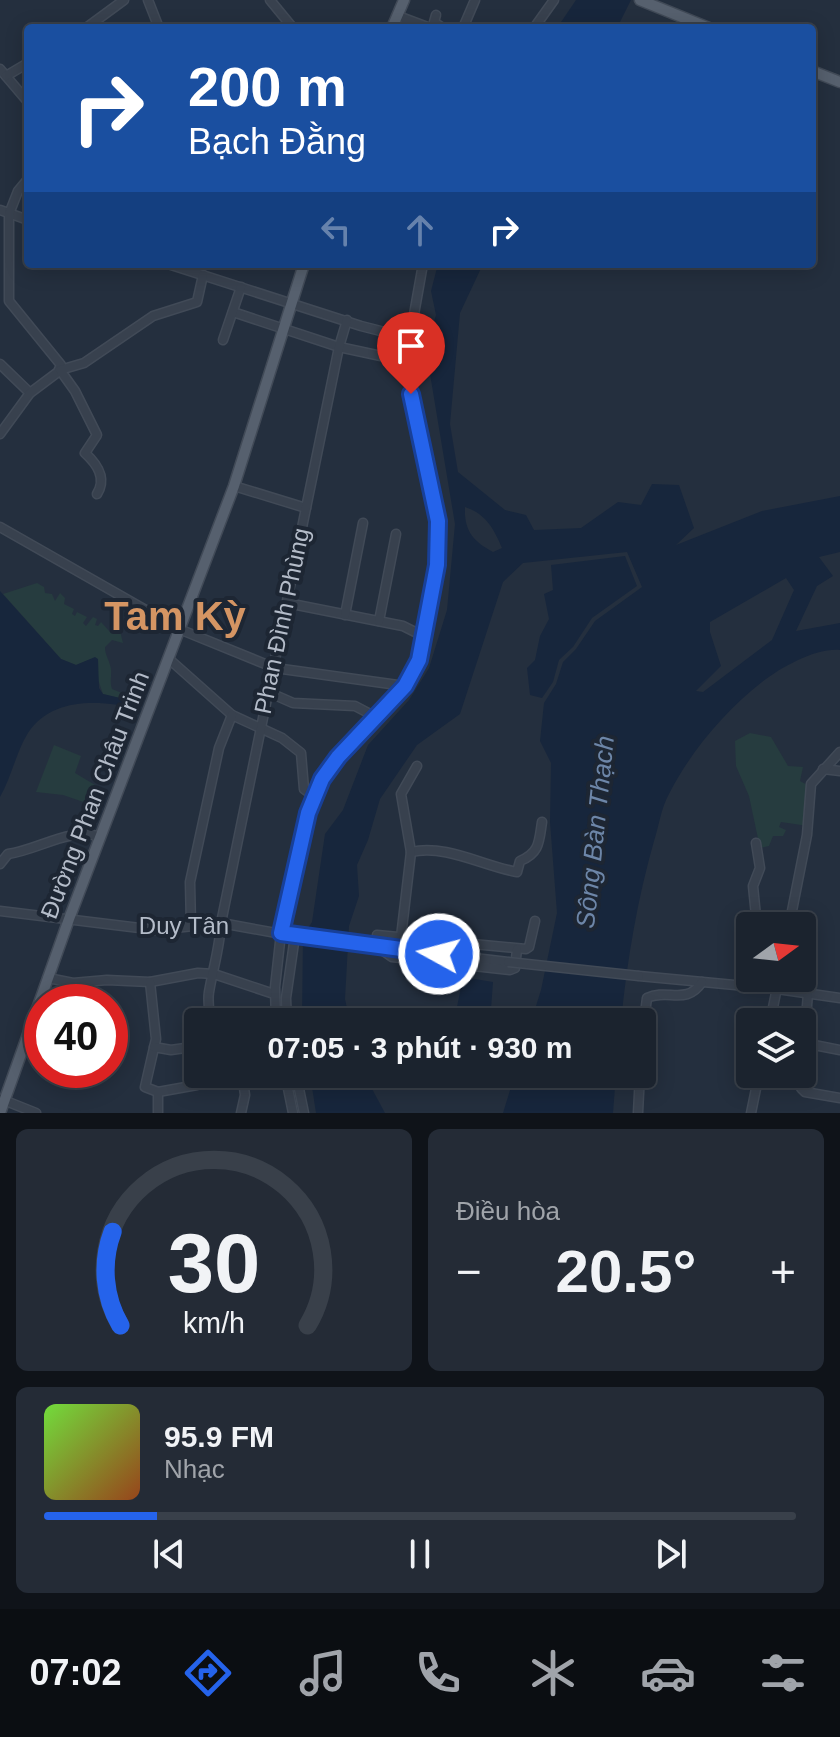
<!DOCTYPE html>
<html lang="vi">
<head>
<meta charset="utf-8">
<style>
  :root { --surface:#1b232e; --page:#242b36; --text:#f1f3f6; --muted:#a0a4aa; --line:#39404a; --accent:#2563eb }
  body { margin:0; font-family:Helvetica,sans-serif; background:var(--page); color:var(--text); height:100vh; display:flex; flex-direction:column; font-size:30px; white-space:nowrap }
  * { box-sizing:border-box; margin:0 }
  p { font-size:26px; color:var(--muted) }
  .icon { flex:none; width:44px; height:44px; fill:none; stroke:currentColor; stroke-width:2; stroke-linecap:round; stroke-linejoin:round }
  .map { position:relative; height:1113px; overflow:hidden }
  .details { display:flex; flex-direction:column; gap:16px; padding:16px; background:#0f1319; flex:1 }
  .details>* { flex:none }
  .hud { position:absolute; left:24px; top:24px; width:792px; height:244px; border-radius:8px; box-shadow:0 4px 20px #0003,0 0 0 2px var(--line); background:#1a4fa0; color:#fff; overflow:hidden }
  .needle { width:52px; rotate:75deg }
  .buttons { position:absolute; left:736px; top:912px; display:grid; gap:16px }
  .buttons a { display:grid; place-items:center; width:80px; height:80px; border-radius:8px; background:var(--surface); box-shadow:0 4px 20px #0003,0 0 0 2px var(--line); font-size:40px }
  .speed { position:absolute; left:24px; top:984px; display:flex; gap:16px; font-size:40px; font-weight:700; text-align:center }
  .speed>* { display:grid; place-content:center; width:104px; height:104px; border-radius:50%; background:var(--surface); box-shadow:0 4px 20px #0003,0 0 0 2px var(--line); line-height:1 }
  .speed .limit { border:12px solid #d22; background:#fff; color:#111 }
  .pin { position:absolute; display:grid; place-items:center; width:68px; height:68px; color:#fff; margin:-82px -34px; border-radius:50% 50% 50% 0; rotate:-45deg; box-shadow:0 0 8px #0007 }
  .pin .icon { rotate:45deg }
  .me { position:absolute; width:88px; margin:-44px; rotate:277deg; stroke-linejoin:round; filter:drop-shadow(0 0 6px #0008) }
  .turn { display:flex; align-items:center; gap:28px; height:168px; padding:0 32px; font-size:36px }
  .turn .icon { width:104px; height:104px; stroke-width:2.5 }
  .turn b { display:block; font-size:56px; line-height:68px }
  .lanes { display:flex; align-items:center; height:76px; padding:0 32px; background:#0003; justify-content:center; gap:40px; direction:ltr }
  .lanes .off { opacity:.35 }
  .big { font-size:60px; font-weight:700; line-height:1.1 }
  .details .widget { flex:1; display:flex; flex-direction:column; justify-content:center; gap:12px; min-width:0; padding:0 28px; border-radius:12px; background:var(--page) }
  .details .dial { align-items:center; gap:0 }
  .dial svg { height:208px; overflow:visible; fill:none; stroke:var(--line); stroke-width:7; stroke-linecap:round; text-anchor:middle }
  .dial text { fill:var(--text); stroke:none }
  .song { display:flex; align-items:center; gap:24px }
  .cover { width:96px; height:96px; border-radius:12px; background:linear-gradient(135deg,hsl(100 70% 55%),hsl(20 70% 35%)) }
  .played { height:8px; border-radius:4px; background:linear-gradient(90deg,var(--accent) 15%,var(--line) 15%) }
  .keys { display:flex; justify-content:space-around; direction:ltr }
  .heat { display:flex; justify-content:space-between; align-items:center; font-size:44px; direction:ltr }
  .details .tiles { flex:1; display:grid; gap:16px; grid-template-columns:1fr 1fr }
  .widget:last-child { grid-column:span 2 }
  .trip { position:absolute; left:184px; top:1008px; width:472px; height:80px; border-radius:8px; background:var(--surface); box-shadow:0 4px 20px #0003,0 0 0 2px var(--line); font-weight:700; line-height:80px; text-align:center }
  .tabs { display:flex; height:128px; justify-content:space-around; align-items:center; background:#0b0e12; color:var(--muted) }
  .tabs .icon { width:56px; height:56px }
  .tabs .on { color:var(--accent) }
  .tabs b { font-size:36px; color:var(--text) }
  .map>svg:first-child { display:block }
  .green { fill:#263c3f }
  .water { fill:#17263c; fill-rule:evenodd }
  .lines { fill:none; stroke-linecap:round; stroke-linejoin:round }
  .minor-casing { stroke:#414a57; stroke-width:11 }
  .major-casing { stroke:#414a57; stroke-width:13 }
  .minor { stroke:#38414e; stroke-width:8 }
  .major { stroke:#56606e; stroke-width:10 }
  .minor-bridge-casing { stroke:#414a57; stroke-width:11; stroke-linecap:butt }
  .minor-bridge { stroke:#38414e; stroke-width:8 }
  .route-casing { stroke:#184099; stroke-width:20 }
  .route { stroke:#2563eb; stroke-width:14 }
  .labels { text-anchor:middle; stroke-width:8; stroke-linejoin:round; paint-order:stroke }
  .street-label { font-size:24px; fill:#b4bcc9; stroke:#1d2633 }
  .water-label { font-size:26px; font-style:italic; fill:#6d86a8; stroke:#1d2633 }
  .town-label { font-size:40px; font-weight:bold; fill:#d59563; stroke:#1d2633 }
</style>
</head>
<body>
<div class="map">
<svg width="840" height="1113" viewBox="0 0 840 1113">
  <rect width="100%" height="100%" fill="#242f3e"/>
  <g class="green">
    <path d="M37,583L44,587L45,593L52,594L55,601L60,593L65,598L64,604L74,609L72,614L75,616L77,612L87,617L83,623L86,626L93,617L97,619L95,625L98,626L101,622L110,632L118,623L123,643L112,640L105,647C105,655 108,657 110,665C113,673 109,680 112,689L139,700L138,703L103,694L91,659L76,665L61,659L3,594Z"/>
    <path d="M750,733L771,737L788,766L803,767L800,781L809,786L808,826L781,822L779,827L786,830L783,836H773L769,846L760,848L749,796L736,766L735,741Z"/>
    <path d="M54,745L81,756L75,773L105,791L98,807L63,795L36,792Z"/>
  </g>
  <g class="water">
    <path d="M576,0H631L617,28H557Z"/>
    <path d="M438,264H483L460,313L450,424L458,472L505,510L526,515L534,530L581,528L618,502L641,505L652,484L679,485L694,528L676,545L762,511L840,496V552L819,557L833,576L817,586L796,631L840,623V650C815,648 782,667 762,682C724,712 691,751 669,794C661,808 659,826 654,841C637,901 627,961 621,1022H531L541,990L557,913L550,822L551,763L540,741L544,703L556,684L563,662L576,649L595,621L642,587L627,552L523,563L503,582L460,714L417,745L380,799L368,840L357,865L359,896L349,926L345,999L350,1022H302L303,936L312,922L325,834L343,810L368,745L409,700L429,668L447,610L455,524L430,374L427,343L436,315L431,291ZM465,507C486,514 494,529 502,548L493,552C473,541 464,531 465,507ZM786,578L794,590L772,640L703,692L696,691L721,666L710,632V622Z"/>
    <path d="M625,556L637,586L592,618L573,647L559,660L553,682L542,698L530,695L527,668L535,660L540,636L549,619L544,594L553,590L551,565Z"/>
    <path d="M0,591L61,659L76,665L95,657L98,659L99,688L103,694L142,703L139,709C102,700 52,696 28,733C16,752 12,776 0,797Z"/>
    <path d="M463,977L493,982L490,1022H454Z"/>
    <path d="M310,1074H364L385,1113H316Z"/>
    <path d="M515,1074H616L613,1113H503Z"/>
  </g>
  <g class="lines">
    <defs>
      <g id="minor">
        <path d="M148,0L159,28"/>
        <path d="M270,0L293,28"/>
        <path d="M436,15L434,22L443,28"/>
        <path d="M398,16L430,28"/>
        <path d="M86,28L124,0"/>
        <path d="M463,28L475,0"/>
        <path d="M534,28L554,0"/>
        <path d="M0,69L28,102"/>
        <path d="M6,76L28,63"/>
        <path d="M0,210L28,220"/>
        <path d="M168,264L361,326L408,338"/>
        <path d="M233,312L339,347L409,362"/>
        <path d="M223,340L241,287"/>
        <path d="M0,364L30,393"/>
        <path d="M0,434L30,393L58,372L61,365L9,301V214L18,191L28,179"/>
        <path d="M234,486L306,508"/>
        <path d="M97,494C107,478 97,464 85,453L97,435L75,391L60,370L84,363L153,316L197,302L203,275"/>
        <path d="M0,527L179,629L275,668L405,686"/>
        <path d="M287,603L403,626L423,636"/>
        <path d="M345,615L363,523"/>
        <path d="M379,621L396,534"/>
        <path d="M169,659L232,715L282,738L301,753L304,789L315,797"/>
        <path d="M268,692L293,703L355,706L376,717"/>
        <path d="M823,769L840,771"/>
        <path d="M756,843L760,868L753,886L757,926"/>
        <path d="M411,852C446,844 483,866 517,872L520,861C540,853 539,841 542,822"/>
        <path d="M0,864L8,854C38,850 72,826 100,837"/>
        <path d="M0,911L156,930L221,923L298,937L508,962"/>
        <path d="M191,926L190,882L219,748L232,715"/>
        <path d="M789,926L807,835L811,784L840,752"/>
        <path d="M377,935L526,949L529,947L535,921"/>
        <path d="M401,937L411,852L401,794L417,766"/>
        <path d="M379,948L392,957L510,970L515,968L517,949"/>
        <path d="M639,976L777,989L840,998"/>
        <path d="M48,978L73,983L107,980L150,982L198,973L214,974L274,994"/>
        <path d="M150,982L156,1039L145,1087L158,1092"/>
        <path d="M210,1011L222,1022"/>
        <path d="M205,1022C212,1011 207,1004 209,992C213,968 220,947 221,923C260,731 299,539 339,347L347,320"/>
        <path d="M276,1022L275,987L281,933L308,813L322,779L338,757L405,686L419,660L437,565L438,521L411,394L408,348L423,264"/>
        <path d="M287,1022L286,998L295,936"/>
        <path d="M770,1022L779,978"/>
        <path d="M642,1036L647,998C668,988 686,1006 702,982"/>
        <path d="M804,1043L840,1050"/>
        <path d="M154,1047L171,1050L192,1047L198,1052"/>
        <path d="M802,1069L808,993"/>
        <path d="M285,1074L293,1113"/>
        <path d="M296,1074L304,1113"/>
        <path d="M802,1074L801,1088L805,1092L840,1098"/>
        <path d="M1,1099L36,1113"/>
        <path d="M158,1113V1092L197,1085L223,1074"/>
        <path d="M241,1113L245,1095L242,1074"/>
        <path d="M638,1113L640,1074"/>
        <path d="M751,1113L759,1074"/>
      </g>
      <g id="major">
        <path d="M640,0L709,28"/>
        <path d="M392,28L404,0"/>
        <path d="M812,71L840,82"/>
        <path d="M0,1113L69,919L234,486L304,264"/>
      </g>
    </defs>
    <use href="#minor" class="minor-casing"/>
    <use href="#major" class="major-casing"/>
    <use href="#minor" class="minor"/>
    <use href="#major" class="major"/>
    <defs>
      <path id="minor-bridge" d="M508,962L639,976"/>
    </defs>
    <use href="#minor-bridge" class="minor-bridge-casing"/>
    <use href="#minor-bridge" class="minor-bridge"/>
  </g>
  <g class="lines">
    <defs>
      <path id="route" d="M411,394L438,521L437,565L419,660L405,686L338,757L322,779L308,813L281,933L439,954"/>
    </defs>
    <use href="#route" class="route-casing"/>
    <use href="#route" class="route"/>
  </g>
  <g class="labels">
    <g class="street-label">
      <text transform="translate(282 621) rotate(-78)" y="8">Phan Đình Phùng</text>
      <text transform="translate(95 795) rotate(-69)" y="8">Đường Phan Châu Trinh</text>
      <text x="184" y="934">Duy Tân</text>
    </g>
    <g class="water-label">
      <text transform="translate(595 832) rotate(-84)" y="9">Sông Bàn Thạch</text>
    </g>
    <g class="town-label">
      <text x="175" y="630">Tam Kỳ</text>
    </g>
  </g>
</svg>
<div class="buttons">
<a><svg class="needle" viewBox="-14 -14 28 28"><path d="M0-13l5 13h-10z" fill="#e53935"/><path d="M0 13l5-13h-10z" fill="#a0a4aa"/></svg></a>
<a><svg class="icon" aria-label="layers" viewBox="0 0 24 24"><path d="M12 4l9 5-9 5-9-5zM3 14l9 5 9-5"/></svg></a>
</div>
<div class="speed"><div class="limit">40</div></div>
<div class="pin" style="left:411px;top:394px;background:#d93025"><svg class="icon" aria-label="arrive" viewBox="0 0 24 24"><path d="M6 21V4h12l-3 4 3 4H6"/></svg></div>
<svg class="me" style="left:439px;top:954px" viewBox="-20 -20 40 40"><circle r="17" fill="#2563eb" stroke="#fff" stroke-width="3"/><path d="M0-11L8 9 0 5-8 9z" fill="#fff"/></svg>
<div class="trip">07:05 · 3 phút · 930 m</div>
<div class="hud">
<div class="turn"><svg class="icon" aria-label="right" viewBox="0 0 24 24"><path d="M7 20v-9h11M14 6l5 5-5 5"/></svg><div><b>200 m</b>Bạch Đằng</div></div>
<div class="lanes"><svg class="icon off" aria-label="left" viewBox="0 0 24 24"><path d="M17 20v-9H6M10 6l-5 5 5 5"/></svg><svg class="icon off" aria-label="ahead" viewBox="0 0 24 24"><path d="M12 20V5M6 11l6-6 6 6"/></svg><svg class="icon" aria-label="right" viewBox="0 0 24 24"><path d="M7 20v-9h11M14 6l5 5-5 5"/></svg></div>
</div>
</div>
<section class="details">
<div class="tiles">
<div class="widget dial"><svg viewBox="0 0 100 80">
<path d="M14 69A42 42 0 1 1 86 69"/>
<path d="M14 69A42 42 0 0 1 11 33" stroke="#2563eb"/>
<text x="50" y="56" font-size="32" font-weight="700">30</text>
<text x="50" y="72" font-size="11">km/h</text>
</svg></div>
<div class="widget"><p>Điều hòa</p>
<div class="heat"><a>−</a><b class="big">20.5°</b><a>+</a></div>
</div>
<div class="widget">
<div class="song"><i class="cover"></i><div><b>95.9 FM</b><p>Nhạc</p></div></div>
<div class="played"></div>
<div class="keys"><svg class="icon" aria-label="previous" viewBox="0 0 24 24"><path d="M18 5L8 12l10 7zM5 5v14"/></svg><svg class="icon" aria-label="pause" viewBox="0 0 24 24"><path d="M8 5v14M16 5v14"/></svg><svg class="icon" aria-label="next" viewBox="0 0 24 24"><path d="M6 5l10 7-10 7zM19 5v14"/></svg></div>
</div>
</div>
</section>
<nav class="tabs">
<b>07:02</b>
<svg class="icon on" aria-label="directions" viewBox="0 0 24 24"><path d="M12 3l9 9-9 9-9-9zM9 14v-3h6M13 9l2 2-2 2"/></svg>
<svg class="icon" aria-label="music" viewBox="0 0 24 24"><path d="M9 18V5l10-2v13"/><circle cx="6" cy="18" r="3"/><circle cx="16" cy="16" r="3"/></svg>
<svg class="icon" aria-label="phone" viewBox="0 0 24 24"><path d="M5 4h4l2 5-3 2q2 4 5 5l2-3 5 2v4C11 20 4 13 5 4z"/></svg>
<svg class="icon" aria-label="climate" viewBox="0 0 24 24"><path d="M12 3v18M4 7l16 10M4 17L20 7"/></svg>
<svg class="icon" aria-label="car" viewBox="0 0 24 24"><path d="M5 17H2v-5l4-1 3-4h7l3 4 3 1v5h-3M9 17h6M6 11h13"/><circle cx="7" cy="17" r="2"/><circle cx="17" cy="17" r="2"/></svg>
<svg class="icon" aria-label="filters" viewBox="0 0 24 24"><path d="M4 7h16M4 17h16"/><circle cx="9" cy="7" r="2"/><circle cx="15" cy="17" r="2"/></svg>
</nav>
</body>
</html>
